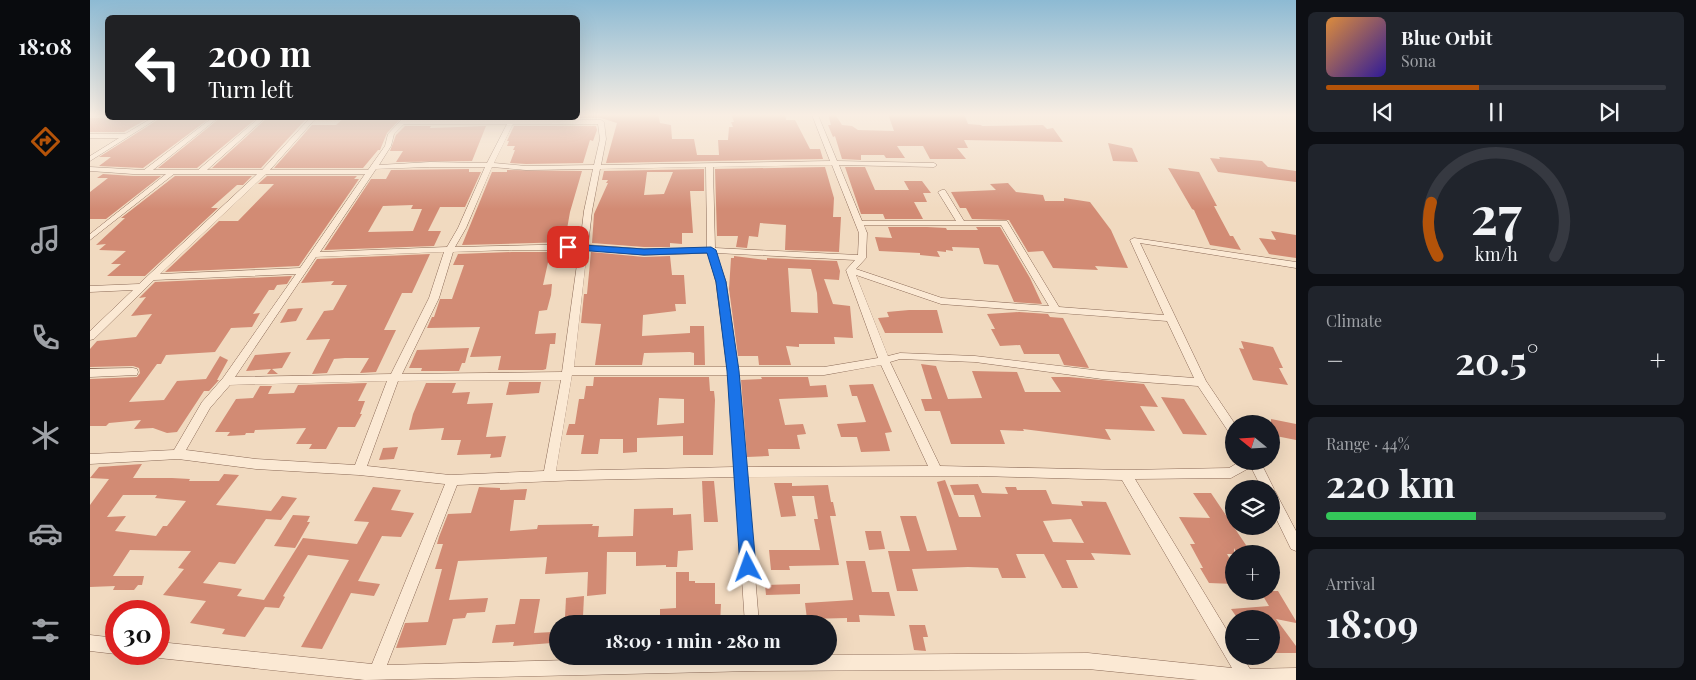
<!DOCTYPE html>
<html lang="en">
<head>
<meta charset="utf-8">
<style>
  :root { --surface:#171b24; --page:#20242c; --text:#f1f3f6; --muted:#9ea1a6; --line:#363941; --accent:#b45309 }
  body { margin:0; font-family:"Playfair Display",serif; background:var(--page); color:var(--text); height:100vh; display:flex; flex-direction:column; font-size:19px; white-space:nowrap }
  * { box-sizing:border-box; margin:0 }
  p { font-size:16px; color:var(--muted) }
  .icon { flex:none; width:28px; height:28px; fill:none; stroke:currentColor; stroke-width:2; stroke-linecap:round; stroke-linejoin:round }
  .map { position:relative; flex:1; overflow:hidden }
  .drawer { display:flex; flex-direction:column; gap:12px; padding:12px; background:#0d0f14; width:400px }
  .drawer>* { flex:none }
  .hud { position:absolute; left:15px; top:15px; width:475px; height:105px; border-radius:8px; box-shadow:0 5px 20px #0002; background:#202124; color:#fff; overflow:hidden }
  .needle { width:32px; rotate:288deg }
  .controls { position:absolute; left:1135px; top:415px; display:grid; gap:10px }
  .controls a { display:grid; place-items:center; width:55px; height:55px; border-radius:50%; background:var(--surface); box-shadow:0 5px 20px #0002; font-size:25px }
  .speed { position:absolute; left:15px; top:600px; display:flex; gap:10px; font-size:25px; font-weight:700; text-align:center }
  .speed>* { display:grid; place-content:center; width:65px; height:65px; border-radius:50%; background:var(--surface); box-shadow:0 5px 20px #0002; line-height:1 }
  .speed .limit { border:8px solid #d22; background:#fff; color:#111 }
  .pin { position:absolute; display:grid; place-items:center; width:42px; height:42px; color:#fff; margin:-21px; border-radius:10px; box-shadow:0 2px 8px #0006 }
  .me { position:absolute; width:55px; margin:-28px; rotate:356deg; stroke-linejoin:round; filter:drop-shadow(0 0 4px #0008) }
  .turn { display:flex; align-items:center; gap:18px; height:105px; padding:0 20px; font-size:22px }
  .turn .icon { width:65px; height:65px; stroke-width:2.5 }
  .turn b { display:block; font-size:35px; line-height:42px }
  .big { font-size:38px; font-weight:700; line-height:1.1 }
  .drawer .widget { flex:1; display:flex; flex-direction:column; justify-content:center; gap:8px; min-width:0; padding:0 18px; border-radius:8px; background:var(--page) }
  .drawer .dial { align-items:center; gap:0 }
  .dial svg { height:130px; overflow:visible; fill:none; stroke:var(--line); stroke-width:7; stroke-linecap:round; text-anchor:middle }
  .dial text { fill:var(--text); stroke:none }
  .song { display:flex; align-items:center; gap:15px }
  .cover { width:60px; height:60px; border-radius:8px; background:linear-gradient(135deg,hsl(30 70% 55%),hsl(250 70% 35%)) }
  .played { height:5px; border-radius:2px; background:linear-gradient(90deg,var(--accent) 45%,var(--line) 45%) }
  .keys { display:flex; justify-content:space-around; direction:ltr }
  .heat { display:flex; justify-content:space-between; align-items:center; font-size:28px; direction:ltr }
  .charge { height:8px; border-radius:4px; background:linear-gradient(90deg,#34c759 44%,var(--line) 0) }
  .trip { position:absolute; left:459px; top:615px; width:288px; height:50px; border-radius:25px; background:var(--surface); box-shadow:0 5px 20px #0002; font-weight:700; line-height:50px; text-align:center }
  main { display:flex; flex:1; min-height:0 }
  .menu { display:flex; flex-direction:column; width:90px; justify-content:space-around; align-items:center; background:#090b0e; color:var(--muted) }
  .menu .icon { width:35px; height:35px }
  .menu .on { color:var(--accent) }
  .menu b { font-size:22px; color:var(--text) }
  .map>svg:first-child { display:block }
  .building { fill:#d28b74; fill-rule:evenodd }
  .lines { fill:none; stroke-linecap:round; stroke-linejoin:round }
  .street-casing { stroke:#8b6a57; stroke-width:1 }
  .street { fill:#fbe9d4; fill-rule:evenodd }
  .route { fill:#1a73e8; stroke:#114b97 }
</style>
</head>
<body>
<main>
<nav class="menu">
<b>18:08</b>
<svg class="icon on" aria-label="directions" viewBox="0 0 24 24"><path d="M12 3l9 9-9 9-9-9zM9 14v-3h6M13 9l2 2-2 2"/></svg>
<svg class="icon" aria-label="music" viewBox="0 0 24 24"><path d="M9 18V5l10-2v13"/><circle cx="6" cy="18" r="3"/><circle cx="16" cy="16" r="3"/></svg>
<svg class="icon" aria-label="phone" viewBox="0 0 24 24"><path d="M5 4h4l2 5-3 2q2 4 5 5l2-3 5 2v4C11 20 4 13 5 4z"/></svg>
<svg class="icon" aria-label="climate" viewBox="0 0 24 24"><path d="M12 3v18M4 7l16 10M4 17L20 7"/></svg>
<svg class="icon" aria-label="car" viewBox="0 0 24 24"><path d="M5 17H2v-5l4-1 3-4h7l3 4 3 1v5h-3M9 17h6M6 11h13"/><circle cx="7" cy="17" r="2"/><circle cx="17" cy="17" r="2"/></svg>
<svg class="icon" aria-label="filters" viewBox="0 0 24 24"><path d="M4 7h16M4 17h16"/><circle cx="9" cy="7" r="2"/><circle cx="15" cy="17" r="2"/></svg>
</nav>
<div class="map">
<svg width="1206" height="680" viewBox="0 0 1206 680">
  <rect width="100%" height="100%" fill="#f1dac0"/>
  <g class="building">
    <path d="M506,114H568L570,123L581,125L582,139H604L607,155H629L628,140H638L639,127H643L641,122H644L641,114H695L696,120H705L720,149H730L733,159L516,163L527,123L511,118H436H488V115Z"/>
    <path d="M738,114H745L752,125L762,126L768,130L804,131L798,114H874L878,124L891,125L892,126L953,125L957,129L963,128L973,142L874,140L878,148H867L876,159H840L833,146H807L815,158H796L794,155H771V160L752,159L745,136L743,137L738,125H741Z"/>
    <path d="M0,118H40L38,119H57L34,132H0Z"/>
    <path d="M82,118H120L53,168L9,166L21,157H9L69,119Z"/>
    <path d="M130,118H167L107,168H68Z"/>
    <path d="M177,118L216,119L171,168H122Z"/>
    <path d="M254,118H311L297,133L290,150H288L273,168H184L222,125H246Z"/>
    <path d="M315,126H341L340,128L396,126L382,161L306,162L313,151H300L306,135Z"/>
    <path d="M424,126H506L507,130L503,141L500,140L493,163L436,164L420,163L425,150H423L425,146H417L419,141H417Z"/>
    <path d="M1018,143L1042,148L1048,162L1023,161Z"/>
    <path d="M1129,157L1172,161L1178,167L1206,171V182L1128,172L1120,158L1130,159Z"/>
    <path d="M735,167L744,198L743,217H751L749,252L695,250L696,225L670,223L668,237L659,236L657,248L646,247L648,236H627L625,169Z"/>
    <path d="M755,167H775L785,190H819L814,181H832L841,193H833L837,202H824L833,219H795L793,214H771Z"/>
    <path d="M1078,168L1109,172L1127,206H1124L1140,236H1143L1151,250L1120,245L1104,210L1102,209Z"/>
    <path d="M379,169V172H391L375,207H350L338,231H351L344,246L234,250L281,179H296L301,170ZM323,205L321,209H332L323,231L278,232L293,206Z"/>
    <path d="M614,169V191H600L603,233H592V244L580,243V247H554L502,243L504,214L518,183H516L518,180H512L514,171ZM557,172H583L574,194L554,195Z"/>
    <path d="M417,170L492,171L480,212L477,229L478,242L372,245L402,172H417Z"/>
    <path d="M13,174L43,176H71L16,219H0V192L18,178H7Z"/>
    <path d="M85,176H162L153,185H147L121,208H128L55,276H17L31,264H21L36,251L9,250L16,244L6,245L35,218H31Z"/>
    <path d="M177,176H267L264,179H269L209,266L75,272L129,221H148L184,184H168Z"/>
    <path d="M918,183L926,192L953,195L955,201H974V198L1000,202L1021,230L1038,268L1005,266L1008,270L963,268L953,251L938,252L919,220L882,219L876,208H870L861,192L906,190L900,184Z"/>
    <path d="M798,227H837L856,228L857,230H888L886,227H910L940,278L952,304L924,302L908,265L894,264L889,248L862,247L863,251L856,250V252L847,251L850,257L830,255V253L789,251L785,237L802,238Z"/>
    <path d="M1181,231L1206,235V258L1179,254L1169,238L1186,240Z"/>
    <path d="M422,252H476V258H459L453,285L462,284L461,295L457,310L449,311L445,334L466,333L465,344H460L456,369L453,370H408L411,356L380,357L390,327L337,328L342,317H344L350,299H362L374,265H363L368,254Z"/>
    <path d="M501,252L554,257L580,256L582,275H594L596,304H585L586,311L553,315L552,336L600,333V326H614L615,365H604V353L600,352L554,353L552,365H505L511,324L491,323L494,294H497Z"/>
    <path d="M340,254L322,293H312L294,330H306L286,372L270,373L279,358H255L244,359L237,373L222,374L240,339L216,340L234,311L243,310L257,285H241L244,281L211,283L227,259Z"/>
    <path d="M644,256L677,260V258L747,261L750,271L749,280L734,279L743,304L760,306L763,338L744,337L745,344H709V347L696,346L701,365H669L668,356H648L639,289L641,258H644ZM698,268L721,269L727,293L728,313L701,312Z"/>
    <path d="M202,276L197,284L187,285L184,290H179L163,314L170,313L162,327L141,328L125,352L76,355L71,364H67L39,402L74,400L87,381L116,379L130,356L138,360L127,380H129L119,391H114L87,432L77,433L63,428L44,429L51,420L19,423L16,426H0V379L47,377L50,373L49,368L43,366L0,367V349L7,341L46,337L62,314L41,316L56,297L49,298L65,282Z"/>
    <path d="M213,308L206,321L190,323L198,309Z"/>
    <path d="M819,310H847L853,333H795L788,318L799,317L797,312Z"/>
    <path d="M929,312L958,314L960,317L973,318L999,368L974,365L969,354H934L930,345L910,346L901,329H905L897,314Z"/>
    <path d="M1151,341L1183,347L1193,368H1189L1198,385L1163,380L1149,348L1154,349Z"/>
    <path d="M379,348L375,363H372L369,371H331L332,368H319L327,350Z"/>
    <path d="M201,352L192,368L182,369L188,374H177L181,369L156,371L165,355Z"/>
    <path d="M831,364L846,366L858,399L892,398L882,371L927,372L935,392H971L961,377H979L1054,384L1068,407L1050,406L1065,431L1015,429L1021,440L933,429L934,431L910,430L915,444H861L850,411H835L831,399H842Z"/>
    <path d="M504,377H619L620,391H624L625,400L623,455H593V436L547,438V452L533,453V439H510L508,454H491L494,435H476L479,424H485L489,399H494L496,386H503ZM569,398L594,399V423L567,425Z"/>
    <path d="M671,377H718L720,386L736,385L738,397L689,399L695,425L713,424L716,434L707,435L710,449H678L679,456L657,457L651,380L672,379Z"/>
    <path d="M419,382H451L449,393L416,395Z"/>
    <path d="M277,383L268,401H275L270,414H272L265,427H248L236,449H219L222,444H206L216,428L165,430L164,433H156L155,435L137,436L140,432H125L146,399L163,398L170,386H182L178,394L204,393L208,385Z"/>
    <path d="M336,383H366L362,393L380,392L377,404L403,403L396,437L416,436L411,457L400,458L401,454L367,455L371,440H351L354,428L319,430L323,414Z"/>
    <path d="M783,384L802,432L795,433L800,451L771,452L767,437H751L747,424L776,422L767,396H762L759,385Z"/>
    <path d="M1071,397L1094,399L1117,435L1093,434Z"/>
    <path d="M1181,419L1206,424V440L1181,435Z"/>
    <path d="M308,447L304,459L289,460L293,448Z"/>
    <path d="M52,464L43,478H82L100,479L99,481H129L134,474L149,475L126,505L181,511L192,496L207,498L191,520L176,519L145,564L129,562L113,583L152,589L147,596L174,600L213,538L267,544L279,522L264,521L283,487L311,490L301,510L324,513L311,537L292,536L268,581L290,584L284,596L261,593L232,649L211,647L259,560L218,555L193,596L195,597L189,608L175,607L155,637L132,634L135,629L100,623L116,601L73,595L94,569L88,568L101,551L40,550L23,576H54L52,585H48L44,590H23L25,586L0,587V505L19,479L0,478L9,467ZM33,495H67L65,498L96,501L77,526H73L66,536L25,531L36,516L17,517Z"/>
    <path d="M855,480L869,517H891L884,495H864L860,485L888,484L892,493L918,494L915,487H926L927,490H956L962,504L993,506L991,501L1016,502L1041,555L1001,553L1005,560H976L988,588H972L954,554H926L936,578H912L908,568L878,567L822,569L828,591H807L798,551H820L810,516H826L837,551L867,550L847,482ZM981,519L994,543L963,542L953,521Z"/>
    <path d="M612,481H624L628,522H614Z"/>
    <path d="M684,483H702V486L738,485L741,502H743L746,516H740L749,565L699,566L700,570H681L679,550H730L724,519H728L724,496H702L706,516L691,517Z"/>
    <path d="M389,487L410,488V490L437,489L435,500H424L420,531L447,529L448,525L503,524L502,526H509L508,537L543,536L544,509L583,508V515L601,514L603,550L588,551L587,567H576V565L546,566V552H517L516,594L497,596L498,572L455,574L457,557L368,561L359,600L398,598L395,612L377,613L375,618L363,619L356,645L306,648L315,623L338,622L352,569H345L353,544H347L349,537L358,514L381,513Z"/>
    <path d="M1103,493H1121L1162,554H1147L1144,548V554H1137L1144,566V584L1119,583L1110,568H1113L1100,544H1105L1089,517L1120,518Z"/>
    <path d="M203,515L220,516L217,522H220L205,548L184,546Z"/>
    <path d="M775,531H791L795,549L779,550Z"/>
    <path d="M756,561H775L782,592H799L805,616L769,615L770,622H757V618L717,619L715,603L763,600Z"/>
    <path d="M586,572H599V581H605V583H625V604H631L630,624H615V621L570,624V609L586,608Z"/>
    <path d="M710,584V594L676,595L675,585Z"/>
    <path d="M1170,591H1188L1206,621V623L1186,619L1206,646V653H1181V619H1148L1141,609L1179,606Z"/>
    <path d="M494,596L493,616L475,617L476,598Z"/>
    <path d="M430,599H450L444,633L463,632L462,643L423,646L424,642L402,643L406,625L425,624Z"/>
    <path d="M819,625H835L838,637H833L836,651L824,650Z"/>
  </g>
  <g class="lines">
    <defs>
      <g id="street">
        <path d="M723,114L728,115L747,161L844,163L847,165L844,167L749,165L772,221H866L848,192L852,190H855L874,221H917L969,307L1074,315L1040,240L1044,238L1206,262V268L1050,243L1116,381L1145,424H1144V435L1140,434L1108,386L1012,379L885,362L810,359L800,362L850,466L1036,470L1139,468L1151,461H1170L1184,489L1183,491H1185L1206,531V551L1201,549L1181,508V489H1172L1161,467L1141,478L1045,479L1144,642V656H1152L1160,669L1206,668V680H1108L998,669L664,671L275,680L69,658L64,655L63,654H69V642L282,664L355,484L269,475L166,469L88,459L0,464V454L84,450L112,402L133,378L206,274L64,280L4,339L0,340V331L43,290L0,292V286L49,284L167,174H84L0,240V234L76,174H43L0,171V167L54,170L122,118H128L63,170H108L169,118H175L117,170H172L220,118H226L180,170H278L295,146L298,134L313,118H319L317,120H419L420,118H426L425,120H511L514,122L516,139L511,165L740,161L722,115ZM314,124H417L397,163L340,162L289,165L301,146L304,134ZM423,124H508L510,139L504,165L436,166L404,163ZM742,165L769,233L768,255L625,248L623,167ZM340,167H395L368,228L357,247L230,252L286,169ZM402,167L436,170L503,169L494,211L490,244L365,247L376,228ZM616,167L617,248L554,249L498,245L502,211L510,169ZM176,174H275L210,268L70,274ZM774,225H911L959,306L852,298L766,269L776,258L777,233ZM422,250H489L472,372L312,374L349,298L363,252ZM497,250L554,255L618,253L626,282L637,367H484ZM354,252L339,298L301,374L145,377L226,257ZM626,253L765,260L756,270L788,358L734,367H648L636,282ZM766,275L851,304L1077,321L1104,378L1012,371L885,356L810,353L798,356ZM791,365L838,466L656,467L649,375H734ZM482,375H638L644,467L466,471ZM471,380L454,471L360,475L277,466L308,381ZM297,381L265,465L166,459L96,450L120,408L140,385ZM889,476L1032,480L1142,668L998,653L625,656L297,665L367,485L490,480L645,477L655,624H669L657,477Z"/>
        <path d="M62,118H68L0,161V156L29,138H0V134H35Z"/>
        <path d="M43,368L47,369L48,372L47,375L0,377V369Z"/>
        <path d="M0,635L26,638V654L0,651Z"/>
      </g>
    </defs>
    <use href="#street" class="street-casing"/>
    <use href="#street" class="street"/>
  </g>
  <linearGradient id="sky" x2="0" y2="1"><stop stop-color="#8dbad3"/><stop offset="0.55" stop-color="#f9eee3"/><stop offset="1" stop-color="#f9eee3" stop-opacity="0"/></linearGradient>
  <rect width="1206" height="209" fill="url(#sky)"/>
  <path class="route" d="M478,244L554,249L621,247L626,250L636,282L649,371L666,567L664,572L658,574L653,572L650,567L637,371L626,282L617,253L554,255L474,249V245Z"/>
</svg>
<div class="controls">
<a><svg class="needle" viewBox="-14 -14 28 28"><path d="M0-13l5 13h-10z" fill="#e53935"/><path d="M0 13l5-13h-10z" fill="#9ea1a6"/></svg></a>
<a><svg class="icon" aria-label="layers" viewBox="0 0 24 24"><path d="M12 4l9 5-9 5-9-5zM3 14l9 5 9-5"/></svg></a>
<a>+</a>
<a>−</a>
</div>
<div class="speed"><div class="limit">30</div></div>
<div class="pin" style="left:478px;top:247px;background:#d93025"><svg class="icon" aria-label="arrive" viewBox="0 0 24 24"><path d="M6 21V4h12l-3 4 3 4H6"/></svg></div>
<svg class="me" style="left:658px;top:567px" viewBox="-20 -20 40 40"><path d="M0-17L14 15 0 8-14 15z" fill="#1a73e8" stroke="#fff" stroke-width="4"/></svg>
<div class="trip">18:09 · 1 min · 280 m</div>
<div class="hud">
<div class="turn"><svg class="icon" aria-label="left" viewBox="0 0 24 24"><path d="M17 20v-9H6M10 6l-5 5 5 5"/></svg><div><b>200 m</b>Turn left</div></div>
</div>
</div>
<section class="drawer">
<div class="widget">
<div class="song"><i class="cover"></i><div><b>Blue Orbit</b><p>Sona</p></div></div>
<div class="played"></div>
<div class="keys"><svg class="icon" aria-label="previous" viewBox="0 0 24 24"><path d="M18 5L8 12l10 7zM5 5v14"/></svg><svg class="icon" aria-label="pause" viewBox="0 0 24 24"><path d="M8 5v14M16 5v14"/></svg><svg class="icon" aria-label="next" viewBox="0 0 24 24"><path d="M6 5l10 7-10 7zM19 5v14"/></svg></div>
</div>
<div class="widget dial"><svg viewBox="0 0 100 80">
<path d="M14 69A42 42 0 1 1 86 69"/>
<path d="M14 69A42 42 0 0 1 10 36" stroke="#b45309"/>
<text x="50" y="56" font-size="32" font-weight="700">27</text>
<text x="50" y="72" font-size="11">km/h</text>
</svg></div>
<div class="widget"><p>Climate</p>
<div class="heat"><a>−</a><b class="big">20.5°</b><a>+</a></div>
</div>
<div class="widget"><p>Range · 44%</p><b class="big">220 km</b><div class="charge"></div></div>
<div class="widget"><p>Arrival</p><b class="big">18:09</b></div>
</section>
</main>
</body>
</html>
